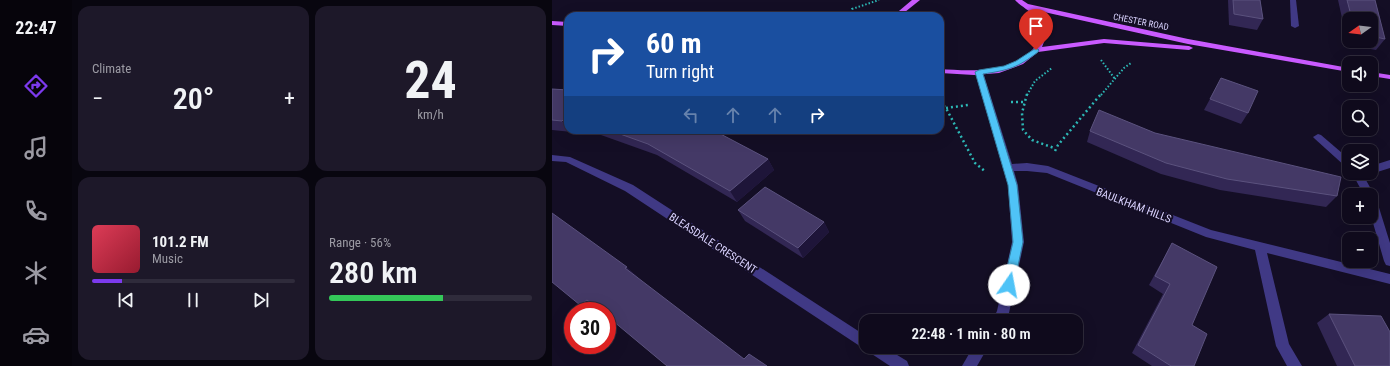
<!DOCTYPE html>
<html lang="en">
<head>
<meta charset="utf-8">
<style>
  :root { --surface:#0f0a1c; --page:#1d1829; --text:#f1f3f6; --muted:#9b9aa3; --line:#2f2b3b; --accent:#7c3aed }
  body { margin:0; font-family:"Roboto Condensed",sans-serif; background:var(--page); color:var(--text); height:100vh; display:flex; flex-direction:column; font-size:15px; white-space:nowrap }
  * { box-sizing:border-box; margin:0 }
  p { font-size:13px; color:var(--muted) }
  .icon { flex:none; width:22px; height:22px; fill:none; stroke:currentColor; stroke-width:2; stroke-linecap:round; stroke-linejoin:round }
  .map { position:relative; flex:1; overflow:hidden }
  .drawer { display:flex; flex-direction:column; gap:6px; padding:6px; background:#08060f; width:480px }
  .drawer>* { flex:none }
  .top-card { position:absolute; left:12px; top:12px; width:380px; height:122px; border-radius:12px; box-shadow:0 4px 16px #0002,0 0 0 1px var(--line); background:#1a4fa0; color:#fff; overflow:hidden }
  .needle { width:26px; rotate:256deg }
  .controls { position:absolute; left:790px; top:12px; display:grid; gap:8px }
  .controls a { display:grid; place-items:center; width:36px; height:36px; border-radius:8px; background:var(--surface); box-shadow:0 4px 16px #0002,0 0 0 1px var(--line); font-size:20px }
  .speed { position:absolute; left:12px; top:302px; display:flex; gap:8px; font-size:20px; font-weight:700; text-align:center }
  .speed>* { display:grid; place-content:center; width:52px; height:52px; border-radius:50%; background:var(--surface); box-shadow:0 4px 16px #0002,0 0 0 1px var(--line); line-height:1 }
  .speed .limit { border:6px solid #d22; background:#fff; color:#111 }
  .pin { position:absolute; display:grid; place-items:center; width:34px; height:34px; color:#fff; margin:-41px -17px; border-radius:50% 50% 50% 0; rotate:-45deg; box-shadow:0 0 4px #0007 }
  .pin .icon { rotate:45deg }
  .me { position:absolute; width:44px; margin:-22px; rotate:12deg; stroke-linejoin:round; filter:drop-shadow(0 0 3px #0008) }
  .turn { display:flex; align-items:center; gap:14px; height:84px; padding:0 16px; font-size:18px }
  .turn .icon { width:52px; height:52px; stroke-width:2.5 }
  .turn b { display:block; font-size:28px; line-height:34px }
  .lanes { display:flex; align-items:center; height:38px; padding:0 16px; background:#0003; justify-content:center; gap:20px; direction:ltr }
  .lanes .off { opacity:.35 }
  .big { font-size:30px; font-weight:600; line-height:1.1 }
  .drawer .widget { flex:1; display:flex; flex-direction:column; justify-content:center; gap:6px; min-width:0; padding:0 14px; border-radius:12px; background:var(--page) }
  .drawer .dial { align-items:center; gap:0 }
  .dial b { font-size:52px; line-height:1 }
  .song { display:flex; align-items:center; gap:12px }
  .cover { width:48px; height:48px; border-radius:6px; background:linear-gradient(135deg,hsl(350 70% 55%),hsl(350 70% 35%)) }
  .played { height:4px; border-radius:2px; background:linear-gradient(90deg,var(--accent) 15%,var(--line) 15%) }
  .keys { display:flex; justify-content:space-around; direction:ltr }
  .heat { display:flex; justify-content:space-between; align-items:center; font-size:22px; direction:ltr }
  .charge { height:6px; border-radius:3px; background:linear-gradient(90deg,#34c759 56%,var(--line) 0) }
  .drawer .tiles { flex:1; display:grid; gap:6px; grid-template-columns:repeat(2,1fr) }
  .trip { position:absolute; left:307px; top:314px; width:224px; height:40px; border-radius:12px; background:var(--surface); box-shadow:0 4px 16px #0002,0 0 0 1px var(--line); font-weight:600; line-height:40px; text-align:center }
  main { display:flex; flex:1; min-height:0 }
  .dock { display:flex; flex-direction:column; width:72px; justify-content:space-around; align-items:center; background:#06040b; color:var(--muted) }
  .dock .icon { width:28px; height:28px }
  .dock .selected { color:var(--accent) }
  .dock b { font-size:18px; color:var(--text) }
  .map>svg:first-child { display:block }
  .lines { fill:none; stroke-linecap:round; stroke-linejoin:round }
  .path-far1 { stroke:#2db9b7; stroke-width:2; stroke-dasharray:1.5 2; stroke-linecap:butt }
  .path { stroke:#2db9b7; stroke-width:2.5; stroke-dasharray:2 3; stroke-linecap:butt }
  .street { fill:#403985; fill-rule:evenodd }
  .primary { fill:#c95aff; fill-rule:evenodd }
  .wall { fill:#322754; fill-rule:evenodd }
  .shaded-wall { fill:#1e1539 }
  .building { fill:#443966; stroke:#5b527e }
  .route { fill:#4fc3f7; stroke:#337fa1 }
  .labels { text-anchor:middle; stroke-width:4; stroke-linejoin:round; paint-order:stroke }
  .far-street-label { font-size:9px; fill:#dad3ff; stroke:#140e25 }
  .street-label { font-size:11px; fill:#dad3ff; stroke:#140e25 }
</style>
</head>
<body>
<main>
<nav class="dock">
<b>22:47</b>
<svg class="icon selected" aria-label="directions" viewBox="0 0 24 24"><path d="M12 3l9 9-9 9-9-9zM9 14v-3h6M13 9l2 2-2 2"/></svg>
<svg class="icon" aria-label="music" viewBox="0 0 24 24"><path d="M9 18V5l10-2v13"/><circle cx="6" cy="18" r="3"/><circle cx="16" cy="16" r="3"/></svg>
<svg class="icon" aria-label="phone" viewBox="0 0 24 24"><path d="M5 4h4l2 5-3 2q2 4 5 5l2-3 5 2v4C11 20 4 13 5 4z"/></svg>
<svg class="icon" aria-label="climate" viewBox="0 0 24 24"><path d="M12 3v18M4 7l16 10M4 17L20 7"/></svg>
<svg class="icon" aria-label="car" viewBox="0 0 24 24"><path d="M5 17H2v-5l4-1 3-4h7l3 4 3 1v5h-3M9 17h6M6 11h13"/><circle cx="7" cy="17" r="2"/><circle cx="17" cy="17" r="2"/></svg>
</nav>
<section class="drawer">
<div class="tiles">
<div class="widget"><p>Climate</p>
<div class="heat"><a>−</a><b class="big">20°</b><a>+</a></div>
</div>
<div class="widget dial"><b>24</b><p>km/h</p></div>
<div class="widget">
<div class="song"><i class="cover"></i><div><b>101.2 FM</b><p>Music</p></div></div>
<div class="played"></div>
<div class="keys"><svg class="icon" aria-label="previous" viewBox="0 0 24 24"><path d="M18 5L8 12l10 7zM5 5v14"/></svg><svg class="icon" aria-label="pause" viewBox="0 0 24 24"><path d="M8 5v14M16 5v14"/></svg><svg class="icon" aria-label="next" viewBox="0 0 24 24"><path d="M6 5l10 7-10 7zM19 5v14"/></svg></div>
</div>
<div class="widget"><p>Range · 56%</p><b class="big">280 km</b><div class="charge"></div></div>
</div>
</section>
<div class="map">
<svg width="838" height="366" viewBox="0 0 838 366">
  <rect width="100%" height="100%" fill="#140e25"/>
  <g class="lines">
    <g class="path-far1">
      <path d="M301,16L300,9L327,0"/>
      <path d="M549,60L563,79"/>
      <path d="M475,95L483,81L500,68"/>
      <path d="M549,95L572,68L579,63"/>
    </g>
    <g class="path">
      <path d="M475,94L470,113L471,130L480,140L502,148"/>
      <path d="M388,102L394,108L423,163L434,172"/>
      <path d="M459,102H472"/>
      <path d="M394,108L416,105"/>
      <path d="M503,151L506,145L549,94"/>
    </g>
    <g class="street">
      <path d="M738,0H744L747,26L743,28L739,26Z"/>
      <path d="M424,70H427L431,72L460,164L475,163L496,166L659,230L838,274V284L715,253L737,344L750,366H735L724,346L703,250L654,237L495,173L475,171H462L466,185L472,242L457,313L453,321H440L445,311L460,242L456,185L423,72Z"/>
      <path d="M766,134L769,135L797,159V168L794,167L763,139L761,137Z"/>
      <path d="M0,155L18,157L81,185L314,336V347H332L355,361L357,366H338L73,191L14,162L0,161Z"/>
      <path d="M838,160V168L819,174L817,173H819V166Z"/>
      <path d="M800,173H810L824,198L838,243V266L834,265L832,261L819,216V195H812Z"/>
      <path d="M421,347H436L425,366H410Z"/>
    </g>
    <g class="primary">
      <path d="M360,0H368L348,16H341Z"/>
      <path d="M463,0H470L476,4L636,39L797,68V72L636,44L483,10C494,23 497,31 490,47L552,39L637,46L641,48L637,50L552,43L486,52L471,64L447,73L422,75L388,73V69C417,71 471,75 485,42C488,34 487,25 483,18C478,10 469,7 463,0Z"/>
      <path d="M0,21L16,22V26L0,25Z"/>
      <path d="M819,72L838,75V79L819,76Z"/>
    </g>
  </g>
  <g class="wall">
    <path d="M676,0H708L711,19L705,30L677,25Z"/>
    <path d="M786,0H823L833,39L824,50L796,45ZM797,19H819V41H797Z"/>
    <path d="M0,89L16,90V130H22L20,132L0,130Z"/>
    <path d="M658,99L696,113L689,124L652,110Z"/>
    <path d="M35,130H161L216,159L222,170L185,202L105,155Z"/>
    <path d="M538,131L603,133L785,196L774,207L668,190L609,174L535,142Z"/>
    <path d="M186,210L272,222L277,232L251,258L193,221Z"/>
    <path d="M620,243L640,325L642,366H600L580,353L611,294L597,285L614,254Z"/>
    <path d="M777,314L838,366H785L765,323Z"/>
  </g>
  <g class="shaded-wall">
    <path d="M15,115L16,116V127L10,121Z"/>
    <path d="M216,159L222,170L185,202L178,191Z"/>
    <path d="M272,222L277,232L251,258L246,248Z"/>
    <path d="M75,267L86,277L84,278L73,268Z"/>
    <path d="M35,300L49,309L46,311H37L28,305Z"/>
  </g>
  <g class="building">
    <path d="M681,0H708L711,19L682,14Z"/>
    <path d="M795,0H823L833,39L819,36V19H800Z"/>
    <path d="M669,78L706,91L696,113L658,99Z"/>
    <path d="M0,89L16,90V115L10,121L0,120Z"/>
    <path d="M547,110L603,133L789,177L785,196L675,179L614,163L538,131Z"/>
    <path d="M57,130H161L216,159L178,191L96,144Z"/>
    <path d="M213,187L272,222L246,248L186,210Z"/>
    <path d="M0,213L75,267L73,268L192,359L197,354L215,366H115L55,316V311H49L35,300L28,305L0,282Z"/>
    <path d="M620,243L665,267L640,325L655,334L642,366H619L586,345L618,284L603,276Z"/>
    <path d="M777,314L829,316L838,332V366H803Z"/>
  </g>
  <path class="route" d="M484,48L487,50L486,52C465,68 457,70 431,74L465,185L471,242L462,285L461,288L457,290L453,288L451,285L461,242L456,185L423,72L427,70L452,66L464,61Z"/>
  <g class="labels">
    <g class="far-street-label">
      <text transform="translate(589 22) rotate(11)" y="3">CHESTER ROAD</text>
    </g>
    <g class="street-label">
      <text transform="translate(582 205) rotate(21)" y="4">BAULKHAM HILLS</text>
      <text transform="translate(161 243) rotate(33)" y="4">BLEASDALE CRESCENT</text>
    </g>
  </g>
</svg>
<div class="controls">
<a><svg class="needle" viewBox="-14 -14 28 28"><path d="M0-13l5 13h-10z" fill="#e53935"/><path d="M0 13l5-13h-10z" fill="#9b9aa3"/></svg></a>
<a><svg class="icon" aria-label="sound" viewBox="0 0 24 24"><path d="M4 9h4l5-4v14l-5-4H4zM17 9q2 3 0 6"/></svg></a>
<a><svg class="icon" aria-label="search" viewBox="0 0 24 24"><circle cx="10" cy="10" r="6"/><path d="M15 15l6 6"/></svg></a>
<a><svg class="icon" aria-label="layers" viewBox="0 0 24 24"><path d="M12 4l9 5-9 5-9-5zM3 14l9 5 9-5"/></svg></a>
<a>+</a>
<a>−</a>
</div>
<div class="speed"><div class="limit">30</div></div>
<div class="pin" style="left:484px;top:50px;background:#d93025"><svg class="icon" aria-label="arrive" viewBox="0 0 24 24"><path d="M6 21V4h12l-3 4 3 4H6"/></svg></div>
<svg class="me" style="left:457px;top:285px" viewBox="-20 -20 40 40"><circle r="19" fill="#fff"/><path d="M0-13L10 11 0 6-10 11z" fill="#4fc3f7"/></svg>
<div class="trip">22:48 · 1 min · 80 m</div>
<div class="top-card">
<div class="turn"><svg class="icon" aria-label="right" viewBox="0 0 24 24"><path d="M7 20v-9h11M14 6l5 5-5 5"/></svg><div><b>60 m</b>Turn right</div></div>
<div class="lanes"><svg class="icon off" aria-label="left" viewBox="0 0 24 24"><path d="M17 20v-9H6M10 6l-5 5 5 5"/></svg><svg class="icon off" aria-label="ahead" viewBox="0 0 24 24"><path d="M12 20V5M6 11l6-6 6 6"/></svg><svg class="icon off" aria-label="ahead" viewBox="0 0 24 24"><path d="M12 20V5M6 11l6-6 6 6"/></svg><svg class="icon" aria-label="right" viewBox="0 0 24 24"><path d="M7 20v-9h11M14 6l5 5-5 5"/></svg></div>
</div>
</div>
</main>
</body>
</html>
